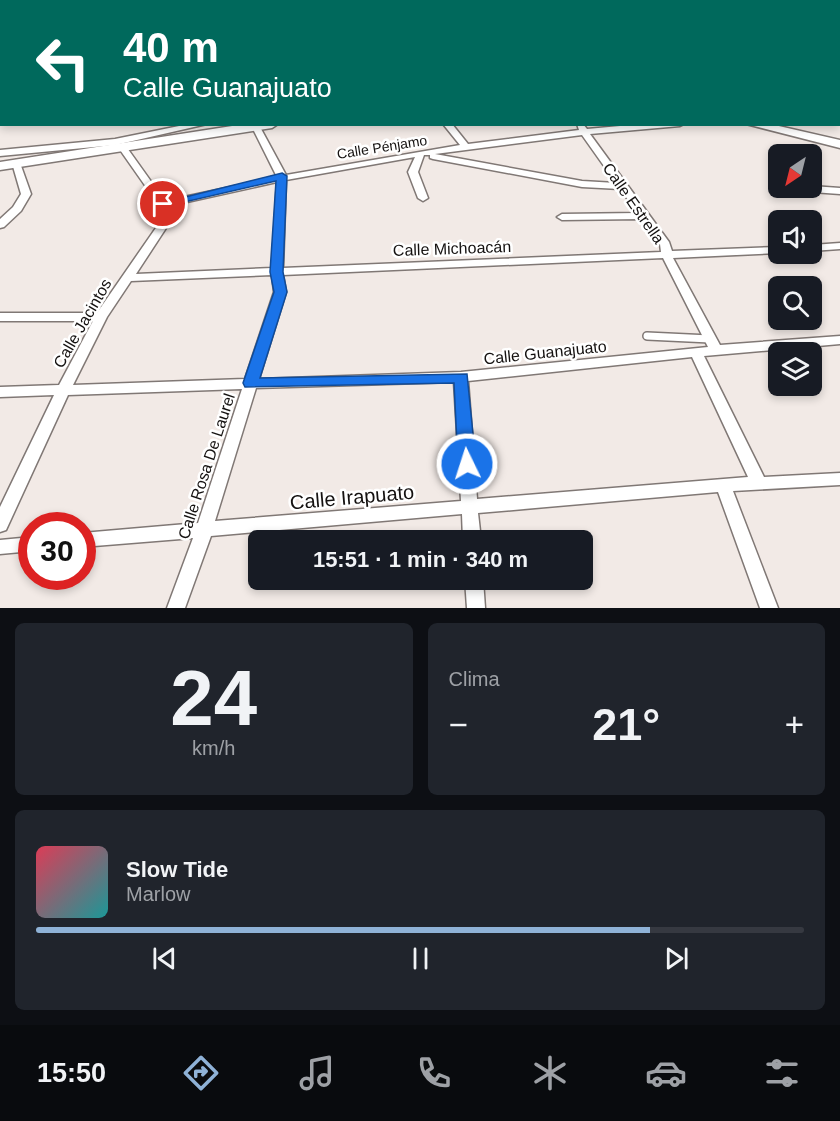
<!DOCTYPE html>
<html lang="es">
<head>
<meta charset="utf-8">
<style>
  :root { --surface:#171b24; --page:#20242c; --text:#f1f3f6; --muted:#9ea1a6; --line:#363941; --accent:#8fb2d7 }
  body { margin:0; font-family:Helvetica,sans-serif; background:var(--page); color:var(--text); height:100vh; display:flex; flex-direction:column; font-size:22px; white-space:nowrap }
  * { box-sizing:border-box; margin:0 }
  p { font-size:20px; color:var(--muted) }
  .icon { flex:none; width:33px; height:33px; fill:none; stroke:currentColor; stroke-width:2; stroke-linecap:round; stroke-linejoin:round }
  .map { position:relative; height:608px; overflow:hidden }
  .sheet { display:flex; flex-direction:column; gap:15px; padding:15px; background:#0d0f14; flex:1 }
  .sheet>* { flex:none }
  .top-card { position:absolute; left:0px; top:0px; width:840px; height:126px; box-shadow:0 3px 9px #0003; background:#00695c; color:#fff; overflow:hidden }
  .needle { width:39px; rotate:215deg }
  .fabs { position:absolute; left:768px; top:144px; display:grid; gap:12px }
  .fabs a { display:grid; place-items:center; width:54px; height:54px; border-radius:9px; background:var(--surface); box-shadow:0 3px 9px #0003; font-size:30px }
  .speed { position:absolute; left:18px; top:512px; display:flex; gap:12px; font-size:30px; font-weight:700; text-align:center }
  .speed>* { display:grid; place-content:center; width:78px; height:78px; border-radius:50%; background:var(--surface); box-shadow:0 3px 9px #0003; line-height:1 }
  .speed .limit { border:9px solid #d22; background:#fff; color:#111 }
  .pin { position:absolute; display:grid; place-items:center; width:51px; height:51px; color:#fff; margin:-26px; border:3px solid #fff; border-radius:50%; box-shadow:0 2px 6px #0007 }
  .me { position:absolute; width:66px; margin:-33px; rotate:356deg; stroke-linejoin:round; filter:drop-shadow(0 0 4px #0008) }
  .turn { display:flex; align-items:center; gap:21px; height:126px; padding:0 24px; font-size:27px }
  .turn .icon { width:78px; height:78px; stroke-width:2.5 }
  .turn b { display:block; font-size:42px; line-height:51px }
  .big { font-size:45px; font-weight:700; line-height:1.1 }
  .sheet .card { flex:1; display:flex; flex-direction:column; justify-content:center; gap:9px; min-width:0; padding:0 21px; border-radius:9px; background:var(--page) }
  .sheet .dial { align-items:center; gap:0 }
  .dial b { font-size:78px; line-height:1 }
  .song { display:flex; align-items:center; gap:18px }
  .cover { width:72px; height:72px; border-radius:9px; background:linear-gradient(135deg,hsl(350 70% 55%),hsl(180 70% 35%)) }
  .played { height:6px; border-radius:3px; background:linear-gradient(90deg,var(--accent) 80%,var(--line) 80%) }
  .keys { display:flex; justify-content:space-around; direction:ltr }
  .heat { display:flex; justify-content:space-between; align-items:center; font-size:33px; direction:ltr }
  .sheet .tiles { flex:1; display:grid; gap:15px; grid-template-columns:1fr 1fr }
  .card:last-child { grid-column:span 2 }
  .trip { position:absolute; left:248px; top:530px; width:345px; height:60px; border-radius:9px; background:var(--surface); box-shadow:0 3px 9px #0003; font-weight:700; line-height:60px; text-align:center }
  .menu { display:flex; height:96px; justify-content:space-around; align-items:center; background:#090b0e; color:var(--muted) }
  .menu .icon { width:42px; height:42px }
  .menu .on { color:var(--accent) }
  .menu b { font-size:27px; color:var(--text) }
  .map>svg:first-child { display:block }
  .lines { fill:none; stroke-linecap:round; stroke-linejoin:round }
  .lane-casing { stroke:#807875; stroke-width:10 }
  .street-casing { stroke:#807875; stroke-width:3 }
  .secondary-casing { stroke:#807875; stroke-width:3 }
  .primary-casing { stroke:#807875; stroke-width:2 }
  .lane { stroke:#fff; stroke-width:7 }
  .street { fill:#fff; fill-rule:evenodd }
  .secondary { fill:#fff; fill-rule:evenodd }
  .primary { fill:#fff; fill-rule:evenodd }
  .route { fill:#1a73e8; stroke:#114b97; stroke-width:1.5 }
  .labels { text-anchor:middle; stroke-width:5; stroke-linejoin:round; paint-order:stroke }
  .far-street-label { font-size:14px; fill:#141110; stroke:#fff }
  .street-label { font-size:16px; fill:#141110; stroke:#fff }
  .near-street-label { font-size:20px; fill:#141110; stroke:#fff }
</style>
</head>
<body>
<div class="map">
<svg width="840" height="608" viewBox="0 0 840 608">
  <rect width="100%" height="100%" fill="#f2eae6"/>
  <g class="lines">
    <defs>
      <path id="lane" d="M647,336L710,339"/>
      <g id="street">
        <path d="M373,0H379L380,2H374Z"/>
        <path d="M449,0H458L446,2Z"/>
        <path d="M508,0L517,2H510Z"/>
        <path d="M570,0H578L568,2Z"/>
        <path d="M668,0H677L665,2Z"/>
        <rect x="0" y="14" width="2" height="4"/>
        <rect x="838" y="20" width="2" height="4"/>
        <rect x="838" y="55" width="2" height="4"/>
        <rect x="0" y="68" width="2" height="5"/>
        <path d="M0,85H2L0,90Z"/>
        <rect x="838" y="107" width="2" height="5"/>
        <rect x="0" y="115" width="2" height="4"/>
        <path d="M189,124H207L115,145L0,156V150L115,139Z"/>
        <path d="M443,124H452L468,144L579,130L577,124H583L587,129L642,124H684L680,126L590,134L669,242L672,251L778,247V253L673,258L720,345L840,336V344L704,356L764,477L840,473V485L733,491L778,608H760L718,492L478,513L481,540H463L462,514L211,536L185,608H167L193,538L82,547V533L198,523L242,389L68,395L6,530L0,532V507L54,395L0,397V387L59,385L93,321H0V313H97L160,222L161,212L158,204L118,147L119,145H125L165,201L277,177L252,127L253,125L260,127L286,175L460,145ZM582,135L616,183L582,181L435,154ZM424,155H430V158L433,159L582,187L620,189L638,213L562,214L557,217L562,220L642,219L660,244L661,252L283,268L286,180L415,157L408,172L418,198L423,201L428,198L418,172ZM277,182L272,268L136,274L170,222L171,212L169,206ZM663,258L708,347L461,372L259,379L286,292L283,275ZM272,275L274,292L245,379L73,385L107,317L131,281ZM692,357L748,477L477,499L468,381ZM454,382L461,501L215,521L256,388Z"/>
        <path d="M16,160L20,163L31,194L21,211L4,227L0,228V219L13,207L21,194L12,163Z"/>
        <path d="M812,186L840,188V194L798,191L793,188Z"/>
        <path d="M840,243V249L812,251V245Z"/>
        <path d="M32,537V551L0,554V540Z"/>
        <path d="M465,579H483L485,608H467Z"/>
      </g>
      <g id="secondary">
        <path d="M713,0H725L727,2H714Z"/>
        <path d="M245,124H278L272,128L0,170V162Z"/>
        <path d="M746,124H770L840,140V148Z"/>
      </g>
      <g id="primary">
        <path d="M109,0H155L156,2H110Z"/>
        <path d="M202,0H296L297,2H203Z"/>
        <path d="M835,0H840V4L834,2Z"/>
      </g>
    </defs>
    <use href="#lane" class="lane-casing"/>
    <use href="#street" class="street-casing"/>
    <use href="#secondary" class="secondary-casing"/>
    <use href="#primary" class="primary-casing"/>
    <use href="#lane" class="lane"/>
    <use href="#street" class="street"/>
    <use href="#secondary" class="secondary"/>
    <use href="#primary" class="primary"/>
  </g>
  <path class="route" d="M282,173L287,176L283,272L287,292L260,378L467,374L476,464L473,469H461L458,464L454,383L245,387L243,383L274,292L270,272L276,181L163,207L157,204Z"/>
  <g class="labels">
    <g class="far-street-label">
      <text transform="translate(382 147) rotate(-9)" y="5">Calle Pénjamo</text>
    </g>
    <g class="street-label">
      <text transform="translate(634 203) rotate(55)" y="6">Calle Estrella</text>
      <text transform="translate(452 248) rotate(-2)" y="6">Calle Michoacán</text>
      <text transform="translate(82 323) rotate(-60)" y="6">Calle Jacintos</text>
      <text transform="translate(545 352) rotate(-6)" y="6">Calle Guanajuato</text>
      <text transform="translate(206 466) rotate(-72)" y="6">Calle Rosa De Laurel</text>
    </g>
    <g class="near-street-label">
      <text transform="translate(352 497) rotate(-5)" y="7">Calle Irapuato</text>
    </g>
  </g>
</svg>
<div class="fabs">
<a><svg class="needle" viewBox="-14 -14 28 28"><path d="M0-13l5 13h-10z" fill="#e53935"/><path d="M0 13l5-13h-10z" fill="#9ea1a6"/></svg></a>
<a><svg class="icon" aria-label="sound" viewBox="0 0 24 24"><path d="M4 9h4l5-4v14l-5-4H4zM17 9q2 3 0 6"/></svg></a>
<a><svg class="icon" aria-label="search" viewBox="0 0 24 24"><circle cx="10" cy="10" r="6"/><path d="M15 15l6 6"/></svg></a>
<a><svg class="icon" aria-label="layers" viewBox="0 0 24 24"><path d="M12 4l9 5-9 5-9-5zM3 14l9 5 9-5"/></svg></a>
</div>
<div class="speed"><div class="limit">30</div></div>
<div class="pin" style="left:163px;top:204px;background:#d93025"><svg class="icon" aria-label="arrive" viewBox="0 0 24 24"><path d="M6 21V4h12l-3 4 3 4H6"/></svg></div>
<svg class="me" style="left:467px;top:464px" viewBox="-20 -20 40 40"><circle r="17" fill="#1a73e8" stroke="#fff" stroke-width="3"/><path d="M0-11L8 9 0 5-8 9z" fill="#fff"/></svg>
<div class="trip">15:51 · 1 min · 340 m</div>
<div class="top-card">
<div class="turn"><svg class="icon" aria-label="left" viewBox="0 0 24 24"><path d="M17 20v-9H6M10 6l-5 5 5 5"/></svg><div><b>40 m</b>Calle Guanajuato</div></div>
</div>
</div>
<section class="sheet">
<div class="tiles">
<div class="card dial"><b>24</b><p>km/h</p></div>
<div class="card"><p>Clima</p>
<div class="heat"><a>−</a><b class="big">21°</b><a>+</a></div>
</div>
<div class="card">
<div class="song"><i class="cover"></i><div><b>Slow Tide</b><p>Marlow</p></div></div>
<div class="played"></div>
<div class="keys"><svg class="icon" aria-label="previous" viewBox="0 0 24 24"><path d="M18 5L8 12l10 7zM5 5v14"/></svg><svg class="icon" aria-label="pause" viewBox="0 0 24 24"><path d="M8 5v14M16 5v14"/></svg><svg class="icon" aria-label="next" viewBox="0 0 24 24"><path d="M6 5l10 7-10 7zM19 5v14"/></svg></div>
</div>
</div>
</section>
<nav class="menu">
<b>15:50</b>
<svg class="icon on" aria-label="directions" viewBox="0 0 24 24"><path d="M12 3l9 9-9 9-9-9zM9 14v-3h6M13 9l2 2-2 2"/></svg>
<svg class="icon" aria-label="music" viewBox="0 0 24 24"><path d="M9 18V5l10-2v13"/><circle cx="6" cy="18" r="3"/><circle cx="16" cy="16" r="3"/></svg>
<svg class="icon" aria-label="phone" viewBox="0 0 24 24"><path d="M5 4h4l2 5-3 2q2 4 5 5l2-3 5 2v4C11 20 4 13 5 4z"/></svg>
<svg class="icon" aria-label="climate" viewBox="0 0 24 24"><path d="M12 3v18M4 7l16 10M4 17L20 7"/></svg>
<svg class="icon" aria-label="car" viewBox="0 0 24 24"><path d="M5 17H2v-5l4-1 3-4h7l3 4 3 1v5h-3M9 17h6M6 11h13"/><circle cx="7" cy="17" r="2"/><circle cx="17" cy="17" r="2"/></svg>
<svg class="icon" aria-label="filters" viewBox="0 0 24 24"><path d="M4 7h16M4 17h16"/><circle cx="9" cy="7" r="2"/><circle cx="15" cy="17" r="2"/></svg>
</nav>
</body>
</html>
